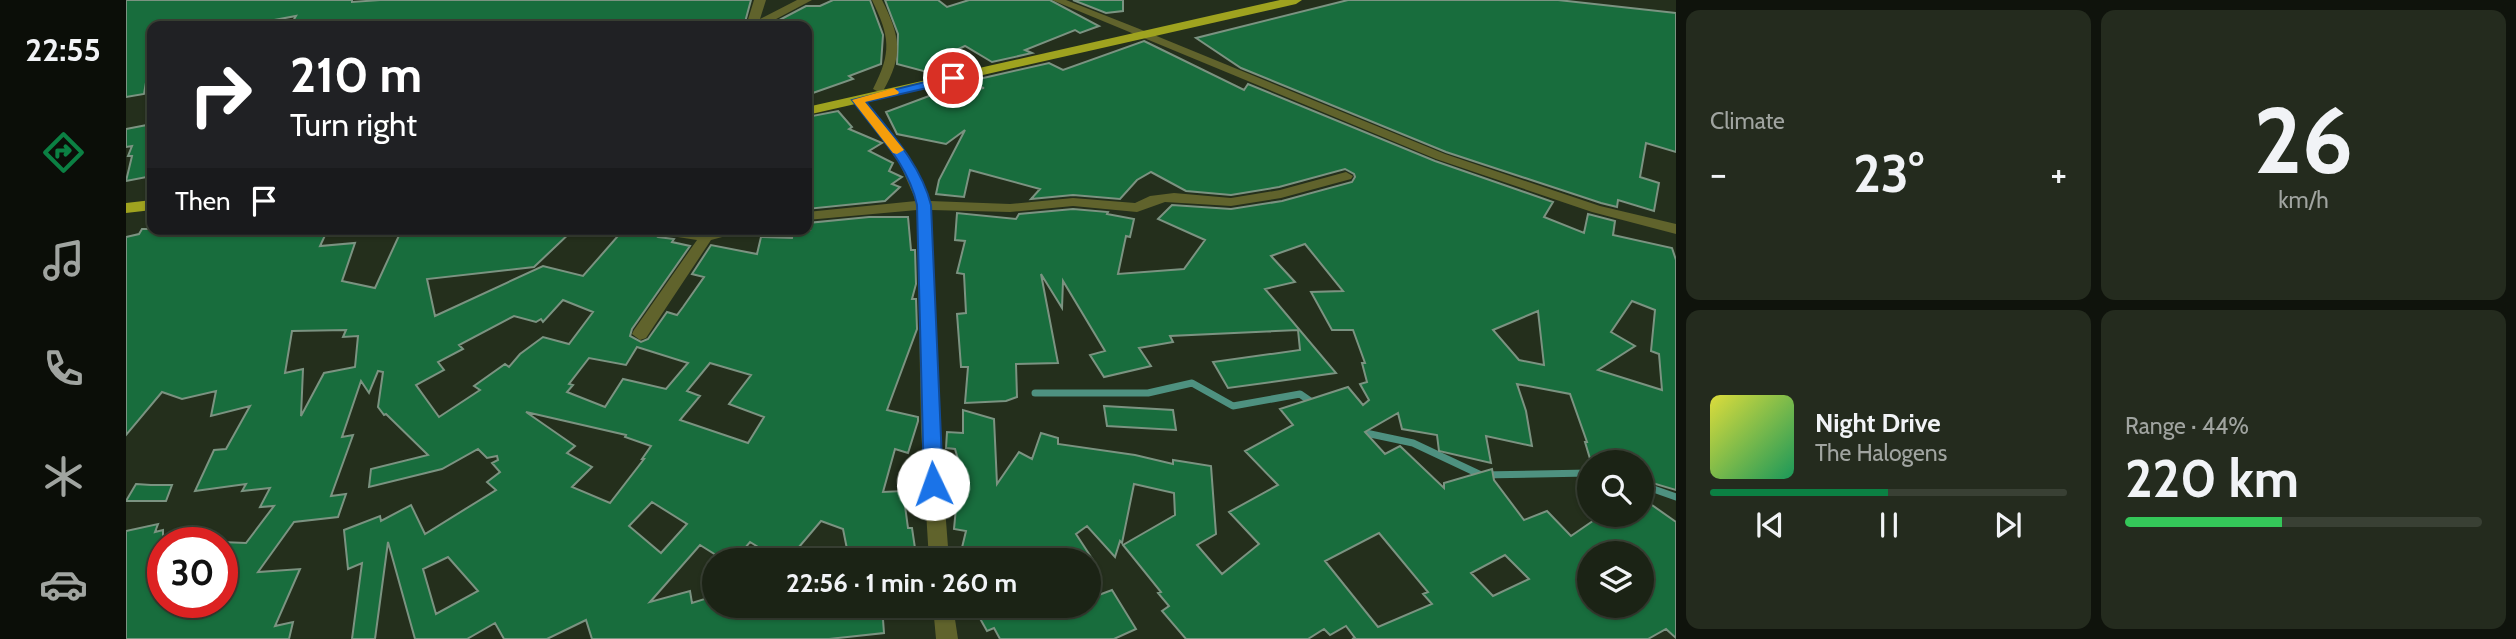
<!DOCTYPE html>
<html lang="en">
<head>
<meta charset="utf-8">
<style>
  :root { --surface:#1b2315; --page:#242b1e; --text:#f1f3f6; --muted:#a0a4a0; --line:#394034; --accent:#0b8043 }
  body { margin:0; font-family:Cabin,sans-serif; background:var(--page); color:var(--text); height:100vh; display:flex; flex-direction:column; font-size:26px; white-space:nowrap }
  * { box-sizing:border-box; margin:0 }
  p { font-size:23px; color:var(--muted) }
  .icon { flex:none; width:38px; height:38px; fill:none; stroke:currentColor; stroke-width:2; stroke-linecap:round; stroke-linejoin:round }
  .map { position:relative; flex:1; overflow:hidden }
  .drawer { display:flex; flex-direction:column; gap:10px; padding:10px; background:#0f130c; width:840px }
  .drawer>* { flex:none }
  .top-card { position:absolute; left:21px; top:21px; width:665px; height:214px; border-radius:14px; box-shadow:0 2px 5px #0004,0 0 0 2px var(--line); background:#202124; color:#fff; overflow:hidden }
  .controls { position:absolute; left:1451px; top:450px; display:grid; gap:14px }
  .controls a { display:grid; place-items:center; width:77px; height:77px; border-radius:50%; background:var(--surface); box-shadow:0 2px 5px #0004,0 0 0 2px var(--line); font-size:35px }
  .speed { position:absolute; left:21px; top:527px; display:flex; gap:14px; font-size:35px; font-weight:700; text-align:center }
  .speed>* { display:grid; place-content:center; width:91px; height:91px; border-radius:50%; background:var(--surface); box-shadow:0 2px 5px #0004,0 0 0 2px var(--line); line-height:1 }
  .speed .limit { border:10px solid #d22; background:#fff; color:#111 }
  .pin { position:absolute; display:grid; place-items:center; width:60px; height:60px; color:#fff; margin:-30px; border:4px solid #fff; border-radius:50%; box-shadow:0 2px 7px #0007 }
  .me { position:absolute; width:77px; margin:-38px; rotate:357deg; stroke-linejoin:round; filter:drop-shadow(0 0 5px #0008) }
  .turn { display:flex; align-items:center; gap:24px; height:147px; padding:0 28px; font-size:32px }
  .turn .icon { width:91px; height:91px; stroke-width:2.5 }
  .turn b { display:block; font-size:49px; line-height:60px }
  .then { display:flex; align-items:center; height:66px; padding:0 28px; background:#0003; gap:14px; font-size:26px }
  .big { font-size:52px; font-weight:700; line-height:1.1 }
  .drawer .tile { flex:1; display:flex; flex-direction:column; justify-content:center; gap:10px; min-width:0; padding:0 24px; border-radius:14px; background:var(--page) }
  .drawer .dial { align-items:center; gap:0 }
  .dial b { font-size:91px; line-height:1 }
  .song { display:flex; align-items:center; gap:21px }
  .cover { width:84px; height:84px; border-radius:10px; background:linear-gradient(135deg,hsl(60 70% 55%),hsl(150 70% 35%)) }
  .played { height:7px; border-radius:4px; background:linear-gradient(90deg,var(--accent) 50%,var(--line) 50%) }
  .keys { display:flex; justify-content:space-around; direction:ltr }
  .heat { display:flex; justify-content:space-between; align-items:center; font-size:38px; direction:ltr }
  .charge { height:10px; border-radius:5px; background:linear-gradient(90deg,#34c759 44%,var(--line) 0) }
  .drawer .tiles { flex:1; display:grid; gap:10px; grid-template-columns:repeat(2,1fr) }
  .trip { position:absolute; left:576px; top:548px; width:399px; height:70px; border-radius:35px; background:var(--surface); box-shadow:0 2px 5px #0004,0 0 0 2px var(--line); font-weight:700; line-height:70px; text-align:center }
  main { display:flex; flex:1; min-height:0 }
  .tabs { display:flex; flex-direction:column; width:126px; justify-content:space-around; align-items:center; background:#0b0e08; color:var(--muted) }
  .tabs .icon { width:49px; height:49px }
  .tabs .on { color:var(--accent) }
  .tabs b { font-size:32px; color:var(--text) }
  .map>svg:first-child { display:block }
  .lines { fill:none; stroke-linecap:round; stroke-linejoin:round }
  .stream { stroke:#4e9180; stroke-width:7 }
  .building { fill:#186d3d; stroke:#7b9381; stroke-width:2; fill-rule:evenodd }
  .minor { fill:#60632c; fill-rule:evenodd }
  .tertiary { fill:#60632c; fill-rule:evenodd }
  .trunk { fill:#9fa31f; fill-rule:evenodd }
  .route { fill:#1a73e8; stroke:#114b97; stroke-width:2 }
  .slow { fill:#f59e0b }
</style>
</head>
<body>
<main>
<nav class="tabs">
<b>22:55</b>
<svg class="icon on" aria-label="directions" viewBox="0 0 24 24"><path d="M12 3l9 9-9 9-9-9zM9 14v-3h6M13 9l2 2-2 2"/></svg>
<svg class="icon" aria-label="music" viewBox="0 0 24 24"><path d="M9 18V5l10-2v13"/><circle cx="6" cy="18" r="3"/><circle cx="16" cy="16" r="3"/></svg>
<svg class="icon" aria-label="phone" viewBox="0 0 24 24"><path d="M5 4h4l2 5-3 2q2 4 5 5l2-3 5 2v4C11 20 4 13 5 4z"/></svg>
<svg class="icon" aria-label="climate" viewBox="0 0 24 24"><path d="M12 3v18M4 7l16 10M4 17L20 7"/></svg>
<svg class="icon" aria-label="car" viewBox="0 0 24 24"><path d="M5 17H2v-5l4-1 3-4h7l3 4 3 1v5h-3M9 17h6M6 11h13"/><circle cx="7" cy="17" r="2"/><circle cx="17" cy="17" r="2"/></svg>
</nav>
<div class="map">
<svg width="1550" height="639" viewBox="0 0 1550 639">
  <rect width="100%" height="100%" fill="#242f1c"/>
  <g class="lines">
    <g class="stream">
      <path d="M909,393H1022L1066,383L1107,406L1174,394L1187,403"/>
      <path d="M1235,432L1287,443L1355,475L1463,473"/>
      <path d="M1516,485L1550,497"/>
    </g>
  </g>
  <g class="building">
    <path d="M0,0H226V2L254,0H625L618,26H164L170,16L116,26H26V48L18,94L0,97Z"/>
    <path d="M707,0H744L757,35L755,64L723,76L727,79L681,95V26H642L680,6H694Z"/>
    <path d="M759,0H812L821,7L843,0H924L973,26L954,33L949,30L899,50L906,53L866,62L839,46L817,56L801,72L771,64L772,34Z"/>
    <path d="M947,0H997V11L980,13Z"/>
    <path d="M1222,0H1432L1550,13V152L1520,143L1514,177L1533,183L1528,211L1492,200L1491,207L1475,203L1320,152L1115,68L1070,38Z"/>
    <path d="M1018,41L1118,90L1122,84L1309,161L1427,202L1418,217L1458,233L1462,214L1489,221L1487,235L1546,248L1550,260V490L1516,480V462H1465L1459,442H1461L1444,394L1391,384L1400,411L1406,446L1360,436L1365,463L1313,451L1311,435L1276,429L1272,413L1239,432L1259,454L1274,446L1318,488V483L1366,469L1368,480L1398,520L1421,511L1445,536L1477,514H1516V498L1550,522V638L1540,629L1522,639H1226L1229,638L1220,626L1204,635L1198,629L1182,639H1060L1036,611L1043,606L1032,593L1035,592L997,545L1049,515L1048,493L1008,484L996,543L994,541L989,557L961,526L950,534L967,560H945L924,552L921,560H833L840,531L828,529L834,466L829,449L820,448L821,432L837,433V410L868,419L871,484L893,452L906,459L915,433L932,438V444L1009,455L1047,464V460L1085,466L1090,534L1071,545L1096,574L1133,544L1103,512L1152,485L1119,451L1167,425L1154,409L1222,387L1237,405L1243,400L1234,384L1241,382L1236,363H1239L1227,330H1206L1185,292L1217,291L1179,244L1145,256L1169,282L1139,289L1210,373L1102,388L1087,362L1174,350L1172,330L1044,336L1047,342L1013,348L1025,366L978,377L964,355L979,351L937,281L936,308L915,274L932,363L890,364L891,397L880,401L839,403L842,367H835L831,314L840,313L838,274L831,273L839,241L829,240L831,213L890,219L893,214L947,209L982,212L981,214L1008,219L1004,237L1000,236L992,274L1058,269L1079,240L1032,219L1046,205L1105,209L1156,201L1226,182L1229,177L1228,174L1219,169L1153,187L1105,195L1060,191L1025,172L1011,180L994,199L947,195L905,199L914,189L844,170L838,197L810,194L813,180L839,130L820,144L771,134L760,112L803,96L858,88L844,84L853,79L923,63L937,70ZM1506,301L1529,310L1525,351L1533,354L1536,390L1472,370L1509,346L1485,332ZM1412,311L1418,365L1393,360L1367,330ZM1253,533L1302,592L1297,594L1306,604L1252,627L1199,561ZM1463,553H1516V606H1463ZM1379,555L1403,579L1367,596L1345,573Z"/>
    <path d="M712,111L726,127L723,129L756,143L743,151L767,163L763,171L776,177L766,184L774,187L759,201L681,209V117Z"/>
    <path d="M26,124V176L0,181L6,156H2L6,146L0,147V129Z"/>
    <path d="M743,217H782L785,250H789L790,284L786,299H790L791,329L761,410L792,417V421L782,453L769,449L757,492L777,491L782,528H786L789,548L722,554L717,529L695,521L662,560H653L624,542L609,560H598L574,545L524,602L564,591L566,603L588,596V606H594L596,614L619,606H656L659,616L699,606H756L758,633L703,639H466L460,620L421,639H378L369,623L341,639H289L262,542L249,639H226L236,563L222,569L218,530L254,516L255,521L285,505L299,534L370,490L361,482L374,472L366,463L372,460L371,456L361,458L352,449L316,469L243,487L245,469L302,455L260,414L258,415L252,407L257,372L252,371L243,393L235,381L216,437L227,435L205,496L220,494L212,517L168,522L132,572L174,569L149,626L167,622L163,639H0V531L32,524L29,532L37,530V602H96V542L120,543L148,506L134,507L144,488L116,491L120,484L69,491L88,450L100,449L124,406L85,416L90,391L56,399L36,392L0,435V237L13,234L16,229H202L194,246L229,243L216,281L249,288L276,229H448L408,267L301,279L309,316L417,266L457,276L498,229H521L532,237L548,239L546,242L564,246L506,329L504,336L515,342L522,339L541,312L551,315L557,307L578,277L566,274L585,245L631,254L635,237L666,238L667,231L684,230L682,223ZM437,300L467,312L443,344L417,337L394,354L383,367L379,364L348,386L354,390L313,417L290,385L318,370L312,362L337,349L333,345L388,316L410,322L415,319L417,322ZM220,330L217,337L232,336L229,367L198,373L175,416L177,369L159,373L166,331ZM511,347L562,363L540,389L497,379L479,407L441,392L447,385L443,384L463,358L500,365ZM584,363L625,375L603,404L638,417L622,443L554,420L574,396L561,391ZM400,412L500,435L499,437L525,446L516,459H518L484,503L446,487L466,467L441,453L449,446ZM526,502L561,524L535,553L503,526ZM322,557L352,591L310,614L297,569Z"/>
    <path d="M978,406L1047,410L1050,430L981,426Z"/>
    <path d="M10,484L25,485H46L40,501H0Z"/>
    <path d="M986,590L1010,629L988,639H874L868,628L861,631L847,606H962V599Z"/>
  </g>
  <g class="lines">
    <g class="minor">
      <path d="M746,0H756C774,36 778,55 757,91L753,92L747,89C766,52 764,37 746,0Z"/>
      <path d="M926,0H940L1011,28L1319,154L1474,206L1550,224V234L1466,212L1310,159Z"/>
      <path d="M732,96L736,98C762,130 791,161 804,201L884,204L947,198L1009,203L1024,196L1048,193L1105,198L1154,190L1220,172L1227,176L1225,179L1155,198L1105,206L1039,202L1011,212L947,206L884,212L805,210L813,429L823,560H803L795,429L791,210L681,220V212L790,201L773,162L726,100Z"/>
      <path d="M525,229C543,229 559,231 577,232C589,233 604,229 617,229L615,232L585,240L520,338L514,340L506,334L508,330L571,240L532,234Z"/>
      <path d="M807,606H827L832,639H810Z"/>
    </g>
    <path class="tertiary" d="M628,0H640L634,19L671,0H686L637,26H620Z"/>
    <g class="trunk">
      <path d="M1154,0H1176L1170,4L681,115V107Z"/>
      <path d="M26,200V210L0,213V203Z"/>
    </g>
  </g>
  <path class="route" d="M827,75L833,78L831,81L740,102C765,133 795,165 805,205L817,484L814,490L807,492L800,490L798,484L791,205C782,163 750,133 726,100Z"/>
  <path class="slow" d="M768,88L773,92L772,94L739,102L778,150L771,154L767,153L726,100Z"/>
</svg>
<div class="controls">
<a><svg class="icon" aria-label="search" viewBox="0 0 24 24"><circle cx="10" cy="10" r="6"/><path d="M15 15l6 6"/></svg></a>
<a><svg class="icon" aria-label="layers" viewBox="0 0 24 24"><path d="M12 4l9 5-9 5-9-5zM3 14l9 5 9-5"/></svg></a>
</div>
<div class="speed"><div class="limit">30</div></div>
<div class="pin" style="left:827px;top:78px;background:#d93025"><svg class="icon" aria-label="arrive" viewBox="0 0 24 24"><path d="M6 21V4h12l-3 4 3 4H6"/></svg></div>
<svg class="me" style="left:807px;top:484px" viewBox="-20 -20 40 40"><circle r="19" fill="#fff"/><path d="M0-13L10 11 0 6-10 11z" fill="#1a73e8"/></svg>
<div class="trip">22:56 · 1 min · 260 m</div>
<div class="top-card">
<div class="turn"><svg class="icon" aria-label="right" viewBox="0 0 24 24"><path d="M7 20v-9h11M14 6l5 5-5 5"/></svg><div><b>210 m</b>Turn right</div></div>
<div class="then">Then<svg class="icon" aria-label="arrive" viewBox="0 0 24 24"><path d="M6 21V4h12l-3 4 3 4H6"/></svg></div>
</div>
</div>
<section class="drawer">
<div class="tiles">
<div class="tile"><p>Climate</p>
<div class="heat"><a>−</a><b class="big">23°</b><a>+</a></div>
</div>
<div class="tile dial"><b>26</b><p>km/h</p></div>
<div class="tile">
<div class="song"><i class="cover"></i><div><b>Night Drive</b><p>The Halogens</p></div></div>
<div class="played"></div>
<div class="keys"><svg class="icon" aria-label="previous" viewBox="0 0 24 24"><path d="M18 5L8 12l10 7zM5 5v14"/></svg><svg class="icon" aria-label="pause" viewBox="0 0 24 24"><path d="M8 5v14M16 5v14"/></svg><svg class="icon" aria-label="next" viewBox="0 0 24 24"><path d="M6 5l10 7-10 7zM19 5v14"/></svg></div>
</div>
<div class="tile"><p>Range · 44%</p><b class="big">220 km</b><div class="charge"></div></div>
</div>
</section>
</main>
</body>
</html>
